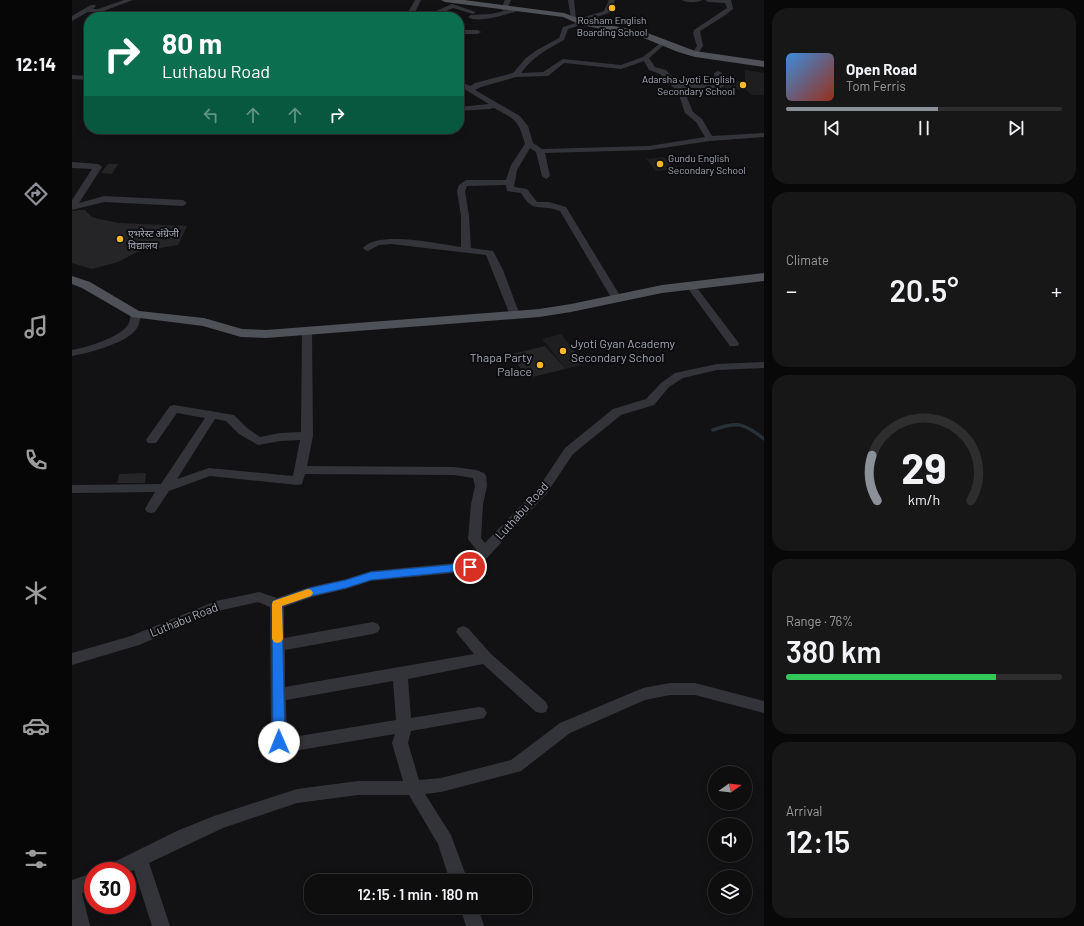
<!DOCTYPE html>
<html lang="en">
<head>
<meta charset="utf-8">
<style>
  :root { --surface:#0e0e0f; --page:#171718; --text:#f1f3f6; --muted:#9b9c9e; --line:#2e2e2f; --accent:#8c9099 }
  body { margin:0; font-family:Barlow,"Noto Sans Devanagari",sans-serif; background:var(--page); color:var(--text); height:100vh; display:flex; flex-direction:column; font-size:15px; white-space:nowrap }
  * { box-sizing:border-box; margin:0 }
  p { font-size:13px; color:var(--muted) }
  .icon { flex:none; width:22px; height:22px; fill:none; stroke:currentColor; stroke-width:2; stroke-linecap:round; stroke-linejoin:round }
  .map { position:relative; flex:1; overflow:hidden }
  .sheet { display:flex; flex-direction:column; gap:8px; padding:8px; background:#080808; width:320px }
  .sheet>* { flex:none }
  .top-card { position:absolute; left:12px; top:12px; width:380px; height:122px; border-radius:16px; box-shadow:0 2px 10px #0003,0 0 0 1px var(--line); background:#0b6e4f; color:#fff; overflow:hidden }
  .needle { width:26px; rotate:76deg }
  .controls { position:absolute; left:636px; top:766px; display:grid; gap:8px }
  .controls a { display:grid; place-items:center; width:44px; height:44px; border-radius:50%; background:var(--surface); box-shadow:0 2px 10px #0003,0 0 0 1px var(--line); font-size:20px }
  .speed { position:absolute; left:12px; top:862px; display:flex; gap:8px; font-size:20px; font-weight:700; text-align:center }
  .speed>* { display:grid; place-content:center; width:52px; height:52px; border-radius:50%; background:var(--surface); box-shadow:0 2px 10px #0003,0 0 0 1px var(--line); line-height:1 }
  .speed .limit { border:6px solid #d22; background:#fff; color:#111 }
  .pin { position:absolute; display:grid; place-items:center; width:34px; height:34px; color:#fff; margin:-17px; border:2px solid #fff; border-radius:50%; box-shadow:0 1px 4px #0007 }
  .me { position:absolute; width:44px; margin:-22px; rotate:359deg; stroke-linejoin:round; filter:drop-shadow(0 0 3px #0008) }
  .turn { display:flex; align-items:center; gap:14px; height:84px; padding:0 12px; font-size:18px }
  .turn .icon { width:52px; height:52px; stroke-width:2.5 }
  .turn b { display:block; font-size:28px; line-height:34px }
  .lanes { display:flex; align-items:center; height:38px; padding:0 12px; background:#0003; justify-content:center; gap:20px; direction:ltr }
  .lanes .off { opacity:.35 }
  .big { font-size:30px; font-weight:600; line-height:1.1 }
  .sheet .card { flex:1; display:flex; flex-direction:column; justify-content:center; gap:6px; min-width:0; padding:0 14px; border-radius:16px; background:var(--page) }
  .sheet .dial { align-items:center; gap:0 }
  .dial svg { height:104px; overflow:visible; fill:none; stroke:var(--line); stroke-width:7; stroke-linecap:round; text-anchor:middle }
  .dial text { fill:var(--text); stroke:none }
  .song { display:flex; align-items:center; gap:12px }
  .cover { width:48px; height:48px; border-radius:6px; background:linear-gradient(135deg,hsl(210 70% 55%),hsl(10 70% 35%)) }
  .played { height:4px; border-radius:2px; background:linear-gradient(90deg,var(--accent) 55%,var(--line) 55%) }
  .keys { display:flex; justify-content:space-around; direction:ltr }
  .heat { display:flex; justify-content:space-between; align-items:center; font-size:22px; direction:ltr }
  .charge { height:6px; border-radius:3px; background:linear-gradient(90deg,#34c759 76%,var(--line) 0) }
  .trip { position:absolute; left:232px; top:874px; width:228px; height:40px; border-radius:16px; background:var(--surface); box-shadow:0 2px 10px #0003,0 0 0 1px var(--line); font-weight:600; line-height:40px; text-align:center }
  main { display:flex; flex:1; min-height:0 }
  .tabs { display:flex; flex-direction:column; width:72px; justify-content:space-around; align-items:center; background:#060606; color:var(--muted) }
  .tabs .icon { width:28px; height:28px }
  .tabs .selected { color:var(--accent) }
  .tabs b { font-size:18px; color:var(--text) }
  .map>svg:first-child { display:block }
  .built { fill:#1e1e21 }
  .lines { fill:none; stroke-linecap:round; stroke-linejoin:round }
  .stream { stroke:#283138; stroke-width:3.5 }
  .building { fill:#252528 }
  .minor { fill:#333439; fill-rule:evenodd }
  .major { fill:#4f5158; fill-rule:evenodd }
  .route { fill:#1a73e8; stroke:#114b97 }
  .slow { fill:#f59e0b }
  .poi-dot { fill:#f6b828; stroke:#0d0d0f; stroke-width:1.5 }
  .labels { text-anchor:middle; stroke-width:4; stroke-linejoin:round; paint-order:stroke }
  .far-poi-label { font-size:10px; fill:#a3a8b5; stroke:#0d0d0f; text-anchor:start }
  .poi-label { font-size:12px; fill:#a3a8b5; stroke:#0d0d0f; text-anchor:start }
  .street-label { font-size:12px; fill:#a3a8b5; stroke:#0d0d0f }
</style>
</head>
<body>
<main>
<nav class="tabs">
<b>12:14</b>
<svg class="icon selected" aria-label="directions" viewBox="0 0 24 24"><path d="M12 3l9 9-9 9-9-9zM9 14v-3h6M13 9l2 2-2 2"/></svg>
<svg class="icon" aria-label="music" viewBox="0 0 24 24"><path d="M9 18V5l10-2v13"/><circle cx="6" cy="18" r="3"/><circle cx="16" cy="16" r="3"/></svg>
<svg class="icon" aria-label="phone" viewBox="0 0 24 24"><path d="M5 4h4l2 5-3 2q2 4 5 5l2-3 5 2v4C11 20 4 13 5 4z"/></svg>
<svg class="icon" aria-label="climate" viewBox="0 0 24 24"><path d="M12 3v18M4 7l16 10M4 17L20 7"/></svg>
<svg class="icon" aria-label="car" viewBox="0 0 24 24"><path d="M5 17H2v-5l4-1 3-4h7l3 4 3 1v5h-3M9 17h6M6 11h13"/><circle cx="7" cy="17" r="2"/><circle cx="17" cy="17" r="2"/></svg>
<svg class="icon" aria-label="filters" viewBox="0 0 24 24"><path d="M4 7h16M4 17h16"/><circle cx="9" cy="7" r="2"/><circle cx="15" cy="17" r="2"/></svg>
</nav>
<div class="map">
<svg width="692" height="926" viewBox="0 0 692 926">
  <rect width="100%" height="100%" fill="#121214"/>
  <g class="built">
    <path d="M673,70L692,73V95H680L674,90L652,89L648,81H673Z"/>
    <path d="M592,157L602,169L584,171L574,159Z"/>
    <path d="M489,334L513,364L494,369L470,339Z"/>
  </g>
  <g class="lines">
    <path class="stream" d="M641,430C666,421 672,423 692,439"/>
  </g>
  <g class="building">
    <path d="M36,164H46L40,174L29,173Z"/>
    <path d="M7,210H13L20,217L27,219L47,223L115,226L106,245L65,252L46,262L20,269L0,263V211Z"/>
    <path d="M473,346L494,369L455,378L443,360L436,355Z"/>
    <path d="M74,473L73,483H45L47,474Z"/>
  </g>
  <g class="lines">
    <g class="minor">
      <path d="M52,0H61L29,12H16L0,21V16L19,5H23L24,6L21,9H26Z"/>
      <path d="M343,0H349L343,12L355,15L380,4L404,12L401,14L381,8L361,17L341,16L331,17L335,14Z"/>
      <path d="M433,0H439L435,9L432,11L429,9Z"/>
      <path d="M496,0H502L504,19L499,18Z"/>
      <path d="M537,0H543L537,13L512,21L513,23L512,24L496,29L492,40C474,50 462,56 449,73L471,72L491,59L549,65L571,57L591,41L593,42V44L577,58L583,67L594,70L607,84H644L642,73L646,71L650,73L652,85L649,88H611L621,112L630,119L640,136L692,133V137L638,141L577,150L473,153L478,176L474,179L470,176L464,152L458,148L445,170L442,187L455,189L465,202H477L494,207L550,299L549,301L545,302L540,299L488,211C468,203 462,215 449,193L435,191L434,185L395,186L393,191L397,216L399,248L421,251L431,270L448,315L447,317H439L438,315L414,255L319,244L307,245L296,251L293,250L291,248C306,230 367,244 389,247V216L385,191L387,185L394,180H434L439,165L453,144C446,119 444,120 422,108L417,109L387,111V107L417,104L387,86V81L398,86L403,83L441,73L454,58L465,50L487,38L491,27L504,23L503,21L504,20L532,11ZM572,61L577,70L588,74L606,92L613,113L624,122L633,137L577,146L470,149L461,143L456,126L448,116L403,90L409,87L444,77L476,76L492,63L549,69Z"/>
      <path d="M610,0H630C626,3 614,3 610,0Z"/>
      <path d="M633,0H659L661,9L652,16L628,31L631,46L625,55L623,56L620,54L625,46L621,33L622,30L655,8L653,3L636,2Z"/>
      <path d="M444,8L447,10L446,11C435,14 405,24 396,17L399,15L419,14Z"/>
      <path d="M387,30H406L409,32L406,34H387Z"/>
      <path d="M0,75L17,76V80L0,79Z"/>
      <path d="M0,162L26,164L30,167L7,203L32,196L111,200L115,203L111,206L32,202L0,210V200L20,169L0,168Z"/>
      <path d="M619,283L622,284L666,342L667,344L666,346H658L614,286Z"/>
      <path d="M64,311L69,314C68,320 67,327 62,332C50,344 17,353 0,356V350C13,348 48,337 55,326C58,323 58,318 59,314Z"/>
      <path d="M235,328L240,331L241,436L235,466L382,467L404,470L412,473L414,476L415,486L411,504L409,538L413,543L467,487L493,448L541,409L574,399L589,383L603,373L645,364L692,362V368L645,370L611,378L597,387L582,405L549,415L501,454L475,493L403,571L299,581L274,589L240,597L212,607V638L301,622L306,624L308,628L306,632L301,634L213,650V687L402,654L384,632L386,628L391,626L396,628L419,654L474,702L476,707L474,712L469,713L464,712L411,664L336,679L339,718L407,707L412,708L415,713L412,718L407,719L339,731L336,743L347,780L369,778L439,760L488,723L571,688L598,683H623L692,701V713L623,695H598L573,700L498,733L449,771L369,792L353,794L379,835L396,881H378L366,844L337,795H286L225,803L151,828L77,863L98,926H80L62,870L55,873V871H33L36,865L107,830L142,816L225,789L286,781H331L320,743L323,734L210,753L205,751L199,742L198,607L186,602L146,611L67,645L0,665V653L59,636L144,601L187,592L205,598L238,587L274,579L299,571L394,562L405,551L396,539L399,504L403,486L401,478L382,475L233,474L230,484L226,485L138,476L97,491L83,512L79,513L75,512L73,509L83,492L0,493V485L89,484L133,418L105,413L84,443H76L74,440L76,437L98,406L102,405L162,415L175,428L188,437L208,433L229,432L230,331ZM143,419L154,421L167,434L186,445L208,441L228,440L221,476L137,468L105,479ZM321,681L324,720L215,738L214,700Z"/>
      <path d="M21,873V889L10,893L18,926H0V880Z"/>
      <path d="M388,907H406L412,926H394Z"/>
    </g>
    <g class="major">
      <path d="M369,0H392L492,13L511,20L573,32L623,51L692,61V67L623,57L606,52L567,36L509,25L491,17L373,2Z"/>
      <path d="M692,273V281L590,293L499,312L467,317L194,338L169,337L131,326L60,317L10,288L0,284V276L18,282L67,311L132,318L170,329L194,330L467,309L499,304L590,285Z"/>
    </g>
  </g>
  <path class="route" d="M398,563L402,564L403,567L402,569L398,570L299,580L274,588L239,596L210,606L213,742L211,746L207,747L203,746L201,742L200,604L201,601L238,588L274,580L299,572Z"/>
  <path class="slow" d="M236,589L239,590L241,593L239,596L210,606L211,639L209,642L205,643L202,642L200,639V604L201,601Z"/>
  <g class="poi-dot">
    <circle cx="540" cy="8" r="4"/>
    <circle cx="671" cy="85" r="4"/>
    <circle cx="588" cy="164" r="4"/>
    <circle cx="48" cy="239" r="4"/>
    <circle cx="491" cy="351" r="4"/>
    <circle cx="468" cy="365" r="4"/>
  </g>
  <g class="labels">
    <g class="far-poi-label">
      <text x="540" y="24" text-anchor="middle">Rosham English<tspan x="540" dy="12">Boarding School</tspan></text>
      <text x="663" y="83" text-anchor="end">Adarsha Jyoti English<tspan x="663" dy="12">Secondary School</tspan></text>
      <text x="596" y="162">Gundu English<tspan x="596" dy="12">Secondary School</tspan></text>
      <text x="56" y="237">एभरेस्ट अंग्रेजी<tspan x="56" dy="12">विद्यालय</tspan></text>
    </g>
    <g class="poi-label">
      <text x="499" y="348">Jyoti Gyan Academy<tspan x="499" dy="14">Secondary School</tspan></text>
      <text x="460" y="362" text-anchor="end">Thapa Party<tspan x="460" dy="14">Palace</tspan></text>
    </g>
    <g class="street-label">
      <text transform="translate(450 511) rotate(-48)" y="4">Luthabu Road</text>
      <text transform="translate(112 620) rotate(-22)" y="4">Luthabu Road</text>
    </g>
  </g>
</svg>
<div class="controls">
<a><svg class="needle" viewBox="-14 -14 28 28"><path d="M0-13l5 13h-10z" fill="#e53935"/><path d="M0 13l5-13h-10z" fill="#9b9c9e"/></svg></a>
<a><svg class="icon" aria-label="sound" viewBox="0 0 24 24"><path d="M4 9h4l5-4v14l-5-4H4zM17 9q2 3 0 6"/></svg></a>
<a><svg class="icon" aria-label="layers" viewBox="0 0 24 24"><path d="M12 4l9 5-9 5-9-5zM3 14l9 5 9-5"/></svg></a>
</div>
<div class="speed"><div class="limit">30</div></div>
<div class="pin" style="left:398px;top:567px;background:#d93025"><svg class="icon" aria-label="arrive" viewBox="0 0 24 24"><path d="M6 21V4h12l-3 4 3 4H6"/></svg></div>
<svg class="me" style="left:207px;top:742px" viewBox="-20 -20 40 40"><circle r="19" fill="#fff"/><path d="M0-13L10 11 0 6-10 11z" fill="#1a73e8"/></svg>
<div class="trip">12:15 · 1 min · 180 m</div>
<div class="top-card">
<div class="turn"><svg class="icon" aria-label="right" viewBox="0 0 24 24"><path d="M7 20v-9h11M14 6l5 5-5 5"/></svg><div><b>80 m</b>Luthabu Road</div></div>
<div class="lanes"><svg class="icon off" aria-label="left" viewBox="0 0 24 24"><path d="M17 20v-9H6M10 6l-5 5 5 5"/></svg><svg class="icon off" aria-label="ahead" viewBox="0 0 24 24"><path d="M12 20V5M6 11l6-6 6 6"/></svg><svg class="icon off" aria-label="ahead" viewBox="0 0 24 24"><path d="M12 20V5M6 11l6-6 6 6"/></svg><svg class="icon" aria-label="right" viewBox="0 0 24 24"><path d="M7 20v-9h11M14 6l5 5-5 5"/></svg></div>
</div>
</div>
<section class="sheet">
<div class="card">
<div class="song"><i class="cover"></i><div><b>Open Road</b><p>Tom Ferris</p></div></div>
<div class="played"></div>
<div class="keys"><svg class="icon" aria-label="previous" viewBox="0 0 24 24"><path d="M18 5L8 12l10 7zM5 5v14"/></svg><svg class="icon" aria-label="pause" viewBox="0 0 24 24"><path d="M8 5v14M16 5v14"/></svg><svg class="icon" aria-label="next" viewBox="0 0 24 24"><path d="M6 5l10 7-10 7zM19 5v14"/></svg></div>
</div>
<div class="card"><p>Climate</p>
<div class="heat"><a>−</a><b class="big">20.5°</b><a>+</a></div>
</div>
<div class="card dial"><svg viewBox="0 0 100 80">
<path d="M14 69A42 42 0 1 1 86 69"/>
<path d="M14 69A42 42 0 0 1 10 34" stroke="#8c9099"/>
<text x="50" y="56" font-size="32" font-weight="700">29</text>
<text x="50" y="72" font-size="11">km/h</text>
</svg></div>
<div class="card"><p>Range · 76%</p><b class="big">380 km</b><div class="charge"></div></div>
<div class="card"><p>Arrival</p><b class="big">12:15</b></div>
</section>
</main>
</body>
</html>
